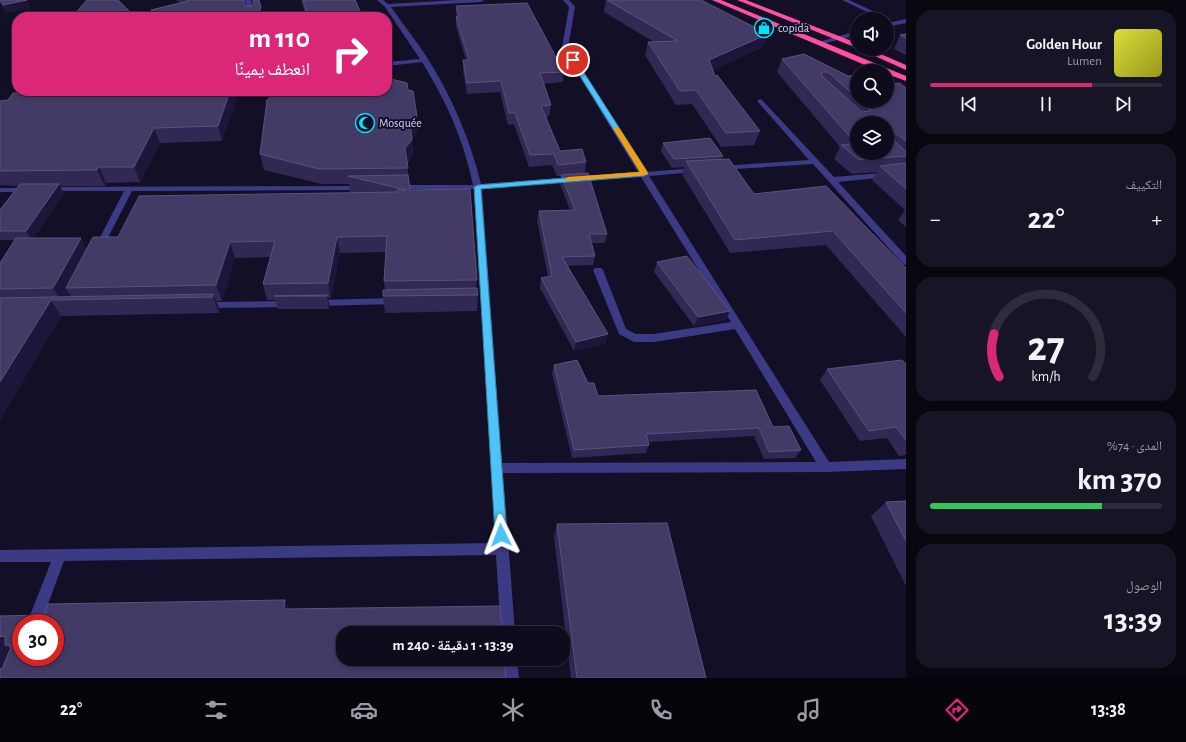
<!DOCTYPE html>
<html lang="ar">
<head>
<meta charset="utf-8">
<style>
  :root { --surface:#0e0b1c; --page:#171425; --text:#f1f3f6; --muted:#9b9ba3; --line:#2e2b3b; --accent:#db2777 }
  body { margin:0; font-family:"Alegreya Sans","Noto Naskh Arabic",sans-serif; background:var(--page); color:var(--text); direction:rtl; height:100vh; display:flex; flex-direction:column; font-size:15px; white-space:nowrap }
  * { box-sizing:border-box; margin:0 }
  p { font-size:13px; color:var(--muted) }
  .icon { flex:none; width:22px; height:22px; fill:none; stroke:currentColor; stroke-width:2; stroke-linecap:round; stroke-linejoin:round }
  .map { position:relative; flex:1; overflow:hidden; direction:ltr }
  .drawer { display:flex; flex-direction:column; gap:10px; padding:10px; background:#08060f; width:280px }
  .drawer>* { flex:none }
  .top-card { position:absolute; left:12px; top:12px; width:380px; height:84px; border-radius:16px; box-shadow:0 2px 6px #0003,0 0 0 1px var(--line); direction:rtl; background:#db2777; color:#fff; overflow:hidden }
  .tools { position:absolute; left:850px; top:12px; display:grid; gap:8px }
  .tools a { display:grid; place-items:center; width:44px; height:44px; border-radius:50%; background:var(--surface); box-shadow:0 2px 6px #0003,0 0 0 1px var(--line); font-size:20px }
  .speed { position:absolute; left:12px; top:614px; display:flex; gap:8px; font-size:20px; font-weight:700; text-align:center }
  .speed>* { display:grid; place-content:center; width:52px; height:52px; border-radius:50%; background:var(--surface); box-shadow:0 2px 6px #0003,0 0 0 1px var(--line); line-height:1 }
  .speed .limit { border:6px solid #d22; background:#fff; color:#111 }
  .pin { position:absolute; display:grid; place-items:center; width:34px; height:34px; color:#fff; margin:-17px; border:2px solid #fff; border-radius:50%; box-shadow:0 1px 4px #0007 }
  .me { position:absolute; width:44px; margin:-22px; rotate:357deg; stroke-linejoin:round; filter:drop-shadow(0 0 3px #0008) }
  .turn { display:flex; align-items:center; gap:14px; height:84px; padding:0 16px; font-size:18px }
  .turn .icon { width:52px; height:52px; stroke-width:2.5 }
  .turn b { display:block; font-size:28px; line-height:34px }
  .big { font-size:30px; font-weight:700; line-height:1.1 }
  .drawer .widget { flex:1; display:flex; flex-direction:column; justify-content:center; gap:6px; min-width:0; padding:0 14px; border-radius:16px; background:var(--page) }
  .drawer .dial { align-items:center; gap:0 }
  .dial svg { height:104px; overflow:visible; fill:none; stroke:var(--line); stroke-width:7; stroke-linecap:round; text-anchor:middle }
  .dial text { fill:var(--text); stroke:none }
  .song { display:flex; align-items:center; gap:12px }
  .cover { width:48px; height:48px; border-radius:6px; background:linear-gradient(135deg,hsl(60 70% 55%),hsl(60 70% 35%)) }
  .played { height:4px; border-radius:2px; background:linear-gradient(90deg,var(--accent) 70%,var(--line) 70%) }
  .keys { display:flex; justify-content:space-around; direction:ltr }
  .heat { display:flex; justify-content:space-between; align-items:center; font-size:22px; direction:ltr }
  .charge { height:6px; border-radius:3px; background:linear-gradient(90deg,#34c759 74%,var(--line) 0) }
  .trip { position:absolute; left:336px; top:626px; width:234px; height:40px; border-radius:16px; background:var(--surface); box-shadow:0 2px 6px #0003,0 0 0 1px var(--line); font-weight:700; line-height:40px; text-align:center; direction:rtl }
  .tab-bar { display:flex; height:64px; justify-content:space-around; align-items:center; background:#06040b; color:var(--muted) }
  .tab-bar .icon { width:28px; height:28px }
  .tab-bar .selected { color:var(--accent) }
  .tab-bar b { font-size:18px; color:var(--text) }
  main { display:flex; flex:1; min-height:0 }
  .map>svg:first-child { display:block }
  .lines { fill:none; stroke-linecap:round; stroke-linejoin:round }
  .minor { fill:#3d3a85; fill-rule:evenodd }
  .highway { fill:#ff4fa3; fill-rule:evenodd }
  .wall { fill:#312854; fill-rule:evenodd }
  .shaded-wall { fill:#1d163a }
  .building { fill:#433a66; stroke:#5a527e; fill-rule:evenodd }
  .route { fill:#4fc3f7; stroke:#337fa1 }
  .slow { fill:#f59e0b }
  .labels { text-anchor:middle; stroke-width:4; stroke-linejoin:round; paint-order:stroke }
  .far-poi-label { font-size:12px; fill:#d9d4ff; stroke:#130f26; text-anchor:start }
</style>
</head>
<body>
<main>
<section class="drawer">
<div class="widget">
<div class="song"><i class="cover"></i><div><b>Golden Hour</b><p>Lumen</p></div></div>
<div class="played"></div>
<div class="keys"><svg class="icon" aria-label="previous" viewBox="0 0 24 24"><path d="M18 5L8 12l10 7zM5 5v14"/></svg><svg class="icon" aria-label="pause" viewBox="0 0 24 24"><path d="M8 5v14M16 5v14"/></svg><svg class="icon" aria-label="next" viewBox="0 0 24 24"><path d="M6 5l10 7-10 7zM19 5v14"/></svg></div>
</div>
<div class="widget"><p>التكييف</p>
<div class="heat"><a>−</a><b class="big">22°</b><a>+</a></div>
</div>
<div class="widget dial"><svg viewBox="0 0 100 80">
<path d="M14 69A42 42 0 1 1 86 69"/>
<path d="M14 69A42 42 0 0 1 10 36" stroke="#db2777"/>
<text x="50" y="56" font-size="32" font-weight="700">27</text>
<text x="50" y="72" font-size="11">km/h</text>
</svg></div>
<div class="widget"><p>المدى · 74%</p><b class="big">370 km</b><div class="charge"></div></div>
<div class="widget"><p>الوصول</p><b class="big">13:39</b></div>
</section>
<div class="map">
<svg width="906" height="678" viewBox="0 0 906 678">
  <rect width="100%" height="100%" fill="#130f26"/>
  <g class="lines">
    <g class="minor">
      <path d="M245,0H251L255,17H249Z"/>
      <path d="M377,0H383L388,4L456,0H484L481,2L391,7C403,24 417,42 428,59C452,97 470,139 481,184L638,172L562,48L569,7L563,0H569L575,7L568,48L646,172L696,168L700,170L696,172L649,176L829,462L906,459V469L826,472L503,473L515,633H501L496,555L64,561L41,623H27L51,562H0V550L496,543L474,189H397L393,187L397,185H473C463,138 447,103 422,62L387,66V62L420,59L385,7ZM641,177L731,322L654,334H636L626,329L603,270L601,268H595L593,270L619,334L634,342H654L735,329L816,462L502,463L482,189Z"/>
      <path d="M842,0H849L890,19L887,21V19H882Z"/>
      <path d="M906,19V23L887,27V23Z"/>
      <path d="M857,31V35L818,45L815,43Z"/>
      <path d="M760,99L762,100L834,177L906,171V175L838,182L906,256V265L903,264L813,164L719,170L718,168L722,166L809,160L758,102L757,101Z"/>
      <path d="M363,186H366V190L132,191L102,249L98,252L94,249L124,191H49L45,189L49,187Z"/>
      <path d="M0,188H29L33,190L29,192H0Z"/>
      <path d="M396,298L401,301L396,304L316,306L311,303L316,300Z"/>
      <path d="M290,301L295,304L290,307L204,308L199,305L204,302Z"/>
      <path d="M503,659H517L519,678H505Z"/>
    </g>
    <g class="highway">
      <path d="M712,0H721L906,76V81L887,74V71H879Z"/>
      <path d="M737,0H746L857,43V48Z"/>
      <path d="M859,49H869L906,65V70Z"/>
    </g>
  </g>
  <g class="wall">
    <path d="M0,0L31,8L7,13L0,2Z"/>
    <path d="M176,0H244L245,6H252L253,5L252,0H259L263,17H153L151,10L180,3Z"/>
    <path d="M301,0H355L363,17H306Z"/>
    <path d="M606,0H701L768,34L763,47L713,70L715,76L760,131L754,145L721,147L692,104L676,105L645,55L648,42H654L604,12Z"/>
    <path d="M456,6L564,72L563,82L543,84L551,105L549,116L546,117L560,151L586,162L585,173L607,234L605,243H591L595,256L593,265L568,266L606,343L574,351L540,288L541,278L548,277L537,220L539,211L570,210L560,184L561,176H557L552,165L529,167L514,124L508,125L500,92L467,94L463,71V60H466L456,27Z"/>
    <path d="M906,33V55L894,49L900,35L905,34Z"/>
    <path d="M782,59L848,76L857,75V101H887L889,84L906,88V227L898,220L905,210L872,180L877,172L852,174L834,159L840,147L777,72Z"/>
    <path d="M391,79L408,90L417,116L418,131L412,138L413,155L407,163L410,190L477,280L476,288L478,295L477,311L385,313L383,296L385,290L384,281L386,252L340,253L331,298H328L329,309H278L275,300H267L263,284L271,257L235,258L222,301H216L220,310L219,313L61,316L0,420V263L15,240H0V210L18,186L0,185V101L8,100L31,96L127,92L126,91H233L236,101L222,141L160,143L140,182L106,183L105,186H60L64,194L33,238L87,249L118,237L354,193L350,192L349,184H322L264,170L260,154ZM69,293L71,297H67Z"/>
    <path d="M663,143L723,156L722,159L754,194L826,186L906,268V337L826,245L730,253L682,174L684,167L672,168L661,151Z"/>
    <path d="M657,262L726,320L694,326L654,272Z"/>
    <path d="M906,364V455L899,456L887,438L860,441L820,380L827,369Z"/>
    <path d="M554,365L588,383L598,396L773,427L801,450L795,458L764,459L754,436L648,442L649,445L646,453L572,458L552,373Z"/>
    <path d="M906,501V586L871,516L886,502Z"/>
    <path d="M557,524L706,678H571L554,537Z"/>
    <path d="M285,600L289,609L343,633L0,678V616L44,615Z"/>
  </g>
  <g class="shaded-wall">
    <path d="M27,0L31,8L7,13L3,5Z"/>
    <path d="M261,7L263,17H257Z"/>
    <path d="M768,34L763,47L705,74L709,60Z"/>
    <path d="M230,91H233L236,101L222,141L218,126Z"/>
    <path d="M417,116L418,131L411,140L410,124Z"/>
    <path d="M154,128L160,143L140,182L134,167Z"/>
    <path d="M412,140L413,155L406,163L405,148Z"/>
    <path d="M99,167L106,183L105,186L97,170Z"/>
    <path d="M59,184L64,194L32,240L26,231Z"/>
    <path d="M337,237L340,253L331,298L328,283Z"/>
    <path d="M81,238L90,254L66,288L69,293L65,300H61L53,288Z"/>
    <path d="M230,242L235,258L222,301L216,285Z"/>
    <path d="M213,294L220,310L219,313L213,297Z"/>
    <path d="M327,295L330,308L329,309L327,296Z"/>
    <path d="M51,300L61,316L0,420V382Z"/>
    <path d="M730,311L726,320L694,326L698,317Z"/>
    <path d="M608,334L606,343L574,351L576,342Z"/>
    <path d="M285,600L291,612L284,609Z"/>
    <path d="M5,636L10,645H5L15,651L0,677V637Z"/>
  </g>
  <g class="building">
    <path d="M0,0H27L3,5Z"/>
    <path d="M87,0H118L135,17H72Z"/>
    <path d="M187,0H244L245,6H252L254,4L253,0H259L261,7L257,17H157L151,10L188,1Z"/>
    <path d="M303,0H355L363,17H308Z"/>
    <path d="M607,0H701L768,34L709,60L715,76L717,75L760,131L726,133L696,90L680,91L648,42L678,41Z"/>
    <path d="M527,3L564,72L540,73L551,105L541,106L560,151L582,149L586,162L558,165L554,154L530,155L515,113H509L501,81L467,83L463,60H469L456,17L459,16L456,6Z"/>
    <path d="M906,34V38L900,35Z"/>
    <path d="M804,54L848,76L857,75V98L828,72H822V76L862,112L869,111L870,109L861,101H887V82L889,84L900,83L906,88V141L894,132L893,133L894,140L906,152V156L859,160L841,145L857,143V153H887V123H857V142L850,137L782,59Z"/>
    <path d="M387,71L391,79L407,83L408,90L413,91L417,116L410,124L412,140L405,148L408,168L319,169L260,154L267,100L278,91H387Z"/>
    <path d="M141,91H230L218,126L154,128L134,167H99L97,170L0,171V101L8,100L13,93H29L31,96L36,93Z"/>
    <path d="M710,138L723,156L674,159L663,143Z"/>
    <path d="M729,159L754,194L826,186L906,268V313L833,231L735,240L686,161Z"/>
    <path d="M906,163V189L880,166Z"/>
    <path d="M588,173L607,234H589L595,256L562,257L608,334L576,342L541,278L552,276L539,211L575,210L561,175Z"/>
    <path d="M408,175L410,190L470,189L477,280L384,281L387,236L337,237L328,283L263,284L275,241L230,242L216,285L66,288L93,237H118L139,196L397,192V190H406L348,176Z"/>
    <path d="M20,184H59L26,231H0V210Z"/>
    <path d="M16,238H81L53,288L0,289V263Z"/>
    <path d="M687,256L730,311L698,317L657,262Z"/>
    <path d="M477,288L478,295L383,296V290Z"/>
    <path d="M213,294V297L51,300L0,382V298Z"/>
    <path d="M327,295V296H274Z"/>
    <path d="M577,360L588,383H594L598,396L756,390L773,427L789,426L801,450L769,452L759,428L646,434L649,445L574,450L554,365Z"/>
    <path d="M902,360L906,364V440L896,427L869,431L827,369Z"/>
    <path d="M906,501V541L886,502Z"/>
    <path d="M667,523L706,678H577L557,524Z"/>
    <path d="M285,600L284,609L500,606L501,622L503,623L504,633H343V659H504L506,678H0V669H2L11,647L10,645H5V636L0,637V616L44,615L48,604ZM21,623H55V657H21Z"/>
  </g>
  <path class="route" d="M571,59L576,60L648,173L644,176L481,189L507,535L505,539L501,541L497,539L495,535L474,187L478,185L640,172L570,60Z"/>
  <path class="slow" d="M613,127L619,128L648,173L647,175L566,181L564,180L568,177L640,172L613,128Z"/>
  <defs>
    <symbol id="shop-ring" viewBox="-11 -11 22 22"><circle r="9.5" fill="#130f26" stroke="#00e5ff" stroke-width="1.5"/><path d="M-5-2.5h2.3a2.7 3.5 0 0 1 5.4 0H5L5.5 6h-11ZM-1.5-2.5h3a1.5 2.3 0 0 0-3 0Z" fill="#00e5ff"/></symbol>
    <symbol id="mosque-ring" viewBox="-11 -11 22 22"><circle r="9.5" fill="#130f26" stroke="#00e5ff" stroke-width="1.5"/><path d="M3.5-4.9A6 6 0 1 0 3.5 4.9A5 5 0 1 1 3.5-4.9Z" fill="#00e5ff"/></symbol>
  </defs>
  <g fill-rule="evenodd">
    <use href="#shop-ring" x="753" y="17" width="22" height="22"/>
    <use href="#mosque-ring" x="354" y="112" width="22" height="22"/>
  </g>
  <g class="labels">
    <g class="far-poi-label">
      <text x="778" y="32">copida</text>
      <text x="379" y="127">Mosquée</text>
    </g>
  </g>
</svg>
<div class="tools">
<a><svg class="icon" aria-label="sound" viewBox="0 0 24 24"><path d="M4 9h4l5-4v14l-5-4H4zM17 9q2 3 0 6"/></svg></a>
<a><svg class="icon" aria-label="search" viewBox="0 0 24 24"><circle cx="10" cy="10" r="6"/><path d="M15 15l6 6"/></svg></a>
<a><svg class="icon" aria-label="layers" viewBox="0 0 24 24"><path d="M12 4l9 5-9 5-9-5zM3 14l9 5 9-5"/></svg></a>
</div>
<div class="speed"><div class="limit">30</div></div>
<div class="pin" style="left:573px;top:60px;background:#d93025"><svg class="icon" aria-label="arrive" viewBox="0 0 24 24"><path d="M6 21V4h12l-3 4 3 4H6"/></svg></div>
<svg class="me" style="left:501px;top:535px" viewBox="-20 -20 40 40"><path d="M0-17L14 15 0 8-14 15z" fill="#4fc3f7" stroke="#fff" stroke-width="4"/></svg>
<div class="trip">13:39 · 1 دقيقة · 240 m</div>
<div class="top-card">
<div class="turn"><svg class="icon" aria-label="right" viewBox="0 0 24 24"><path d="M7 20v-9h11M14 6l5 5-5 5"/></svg><div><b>110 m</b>انعطف يمينًا</div></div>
</div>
</div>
</main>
<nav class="tab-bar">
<b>13:38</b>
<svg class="icon selected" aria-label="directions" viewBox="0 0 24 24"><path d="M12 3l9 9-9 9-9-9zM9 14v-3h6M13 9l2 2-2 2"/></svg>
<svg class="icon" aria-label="music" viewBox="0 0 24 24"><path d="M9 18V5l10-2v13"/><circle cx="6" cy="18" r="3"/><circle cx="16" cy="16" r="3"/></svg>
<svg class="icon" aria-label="phone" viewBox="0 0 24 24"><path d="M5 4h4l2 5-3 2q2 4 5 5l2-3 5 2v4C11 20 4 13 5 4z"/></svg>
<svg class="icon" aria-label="climate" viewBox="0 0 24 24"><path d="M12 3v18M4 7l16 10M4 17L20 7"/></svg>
<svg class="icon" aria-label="car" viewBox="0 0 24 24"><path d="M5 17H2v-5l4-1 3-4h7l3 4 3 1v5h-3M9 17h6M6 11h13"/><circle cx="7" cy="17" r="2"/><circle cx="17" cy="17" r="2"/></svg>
<svg class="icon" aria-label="filters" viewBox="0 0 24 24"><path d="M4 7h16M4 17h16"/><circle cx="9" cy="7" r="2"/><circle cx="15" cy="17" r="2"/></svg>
<b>22°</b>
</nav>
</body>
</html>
